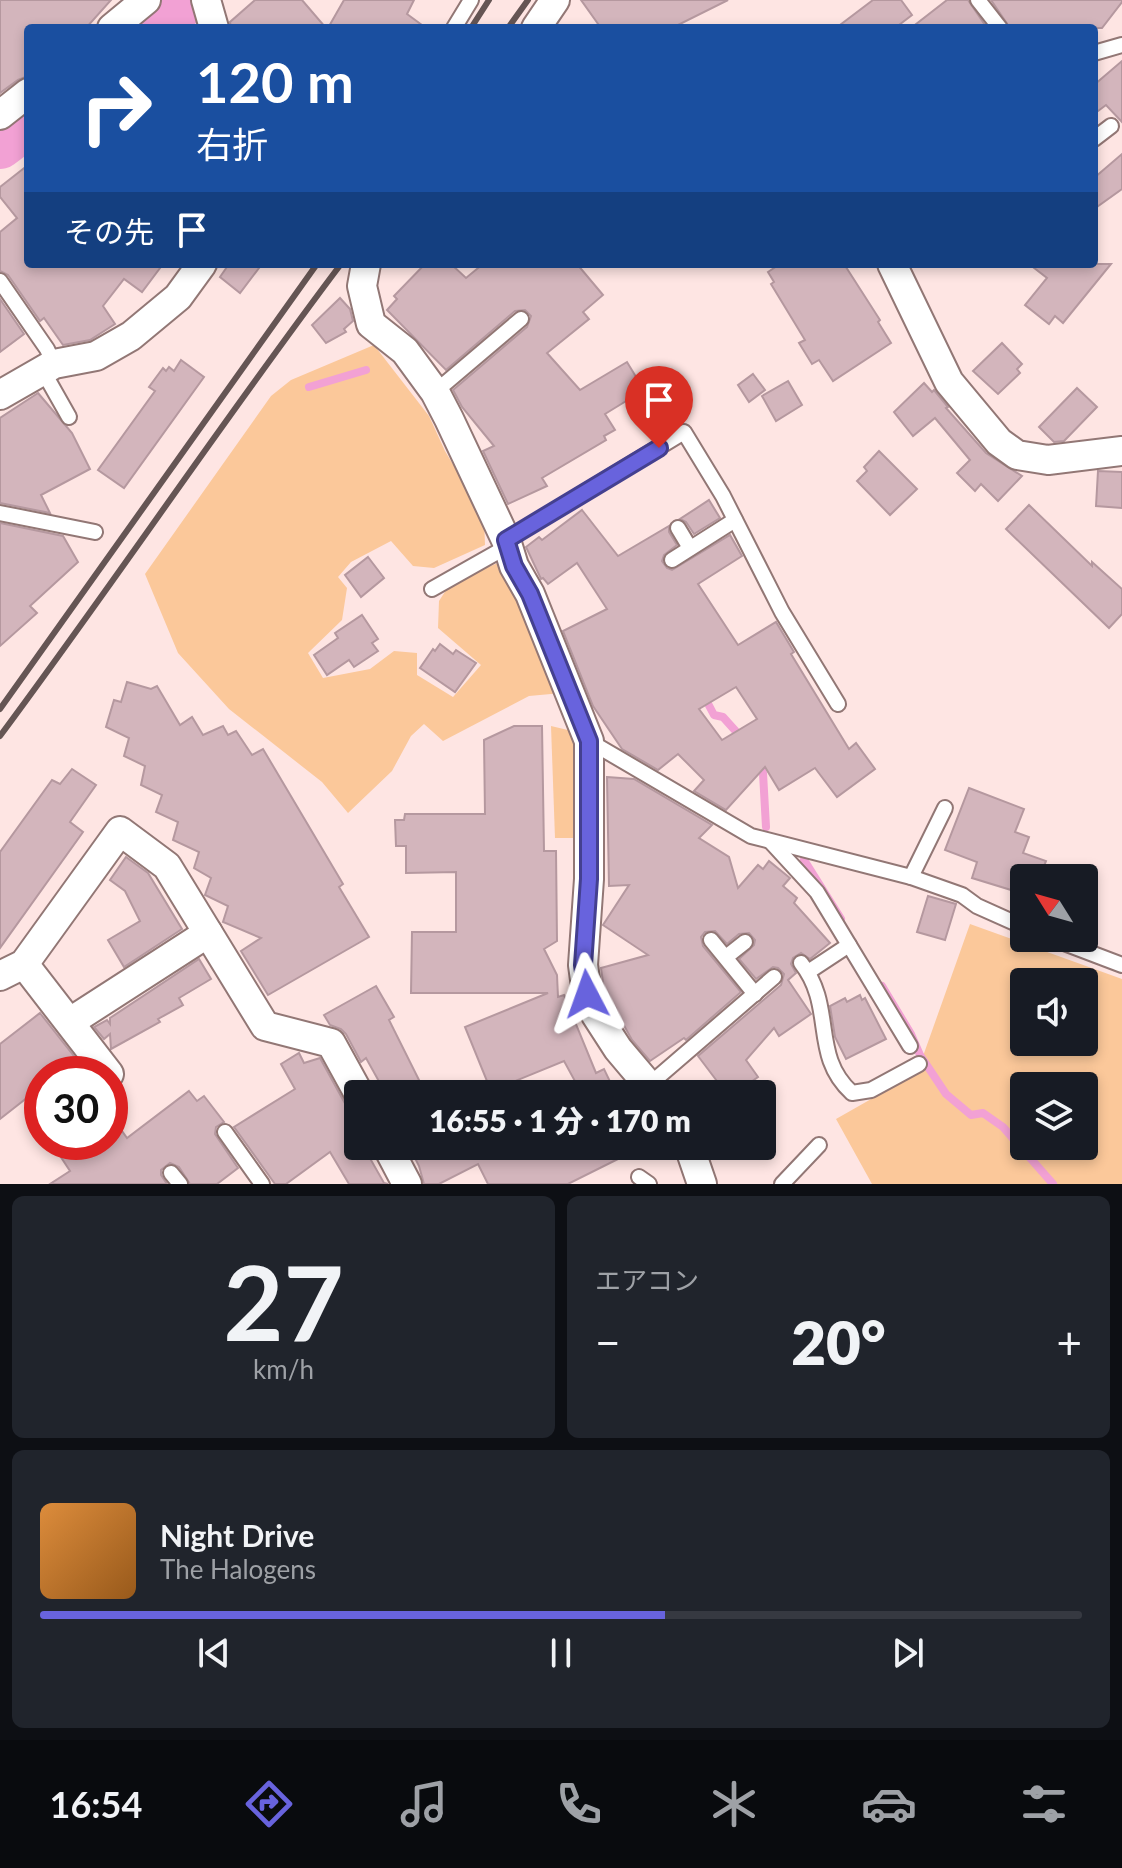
<!DOCTYPE html>
<html lang="ja">
<head>
<meta charset="utf-8">
<style>
  :root { --surface:#171b24; --page:#20242c; --text:#f1f3f6; --muted:#9ea1a6; --line:#363941; --accent:#6863dd }
  body { margin:0; font-family:Lato,"Noto Sans JP",sans-serif; background:var(--page); color:var(--text); height:100vh; display:flex; flex-direction:column; font-size:30px; white-space:nowrap }
  * { box-sizing:border-box; margin:0 }
  p { font-size:26px; color:var(--muted) }
  .icon { flex:none; width:44px; height:44px; fill:none; stroke:currentColor; stroke-width:2; stroke-linecap:round; stroke-linejoin:round }
  .map { position:relative; height:1184px; overflow:hidden }
  .drawer { display:flex; flex-direction:column; gap:12px; padding:12px; background:#0d0f14; flex:1 }
  .drawer>* { flex:none }
  .banner { position:absolute; left:24px; top:24px; width:1074px; height:244px; border-radius:8px; box-shadow:0 4px 12px #0003; background:#1a4fa0; color:#fff; overflow:hidden }
  .needle { width:52px; rotate:307deg }
  .controls { position:absolute; left:1010px; top:864px; display:grid; gap:16px }
  .controls a { display:grid; place-items:center; width:88px; height:88px; border-radius:8px; background:var(--surface); box-shadow:0 4px 12px #0003; font-size:40px }
  .speed { position:absolute; left:24px; top:1056px; display:flex; gap:16px; font-size:40px; font-weight:700; text-align:center }
  .speed>* { display:grid; place-content:center; width:104px; height:104px; border-radius:50%; background:var(--surface); box-shadow:0 4px 12px #0003; line-height:1 }
  .speed .limit { border:12px solid #d22; background:#fff; color:#111 }
  .pin { position:absolute; display:grid; place-items:center; width:68px; height:68px; color:#fff; margin:-82px -34px; border-radius:50% 50% 50% 0; rotate:-45deg; box-shadow:0 0 8px #0007 }
  .pin .icon { rotate:45deg }
  .me { position:absolute; width:88px; margin:-44px; rotate:356deg; stroke-linejoin:round; filter:drop-shadow(0 0 6px #0008) }
  .turn { display:flex; align-items:center; gap:28px; height:168px; padding:0 40px; font-size:36px }
  .turn .icon { width:104px; height:104px; stroke-width:2.5 }
  .turn b { display:block; font-size:56px; line-height:68px }
  .then { display:flex; align-items:center; height:76px; padding:0 40px; background:#0003; gap:16px; font-size:30px }
  .big { font-size:60px; font-weight:800; line-height:1.1 }
  .drawer .widget { flex:1; display:flex; flex-direction:column; justify-content:center; gap:12px; min-width:0; padding:0 28px; border-radius:12px; background:var(--page) }
  .drawer .dial { align-items:center; gap:0 }
  .dial b { font-size:104px; line-height:1 }
  .song { display:flex; align-items:center; gap:24px }
  .cover { width:96px; height:96px; border-radius:12px; background:linear-gradient(135deg,hsl(30 70% 55%),hsl(30 70% 35%)) }
  .played { height:8px; border-radius:4px; background:linear-gradient(90deg,var(--accent) 60%,var(--line) 60%) }
  .keys { display:flex; justify-content:space-around; direction:ltr }
  .heat { display:flex; justify-content:space-between; align-items:center; font-size:44px; direction:ltr }
  .drawer .tiles { flex:1; display:grid; gap:12px; grid-template-columns:1fr 1fr }
  .widget:last-child { grid-column:span 2 }
  .trip { position:absolute; left:344px; top:1080px; width:432px; height:80px; border-radius:8px; background:var(--surface); box-shadow:0 4px 12px #0003; font-weight:800; line-height:80px; text-align:center }
  .tab-bar { display:flex; height:128px; justify-content:space-around; align-items:center; background:#090b0e; color:var(--muted) }
  .tab-bar .icon { width:56px; height:56px }
  .tab-bar .on { color:var(--accent) }
  .tab-bar b { font-size:36px; color:var(--text) }
  .map>svg:first-child { display:block }
  .green { fill:#fbc89a; fill-rule:evenodd }
  .lines { fill:none; stroke-linecap:round; stroke-linejoin:round }
  .stream { stroke:#f2a1d4; stroke-width:8 }
  .river { stroke:#f2a1d4; stroke-width:46 }
  .building { fill:#d3b5bc; stroke:#b5989f; stroke-width:2; fill-rule:evenodd }
  .lane-casing { stroke:#927775; stroke-width:18 }
  .street-casing { stroke:#927775; stroke-width:32 }
  .lane { stroke:#fff; stroke-width:14 }
  .street { stroke:#fff; stroke-width:28 }
  .rail { stroke:#655554; stroke-width:6 }
  .route-casing { stroke:#444090; stroke-width:20 }
  .route { stroke:#6863dd; stroke-width:14 }
</style>
</head>
<body>
<div class="map">
<svg width="1122" height="1184" viewBox="0 0 1122 1184">
  <rect width="100%" height="100%" fill="#fee5e3"/>
  <g class="green">
    <path d="M374,345L429,416L445,451L484,517L485,545L434,568L413,566L391,541L351,562L338,577L347,588L342,620L308,653L323,678L370,669L394,651L417,653V675L453,697L481,665L438,628L439,601L450,584L500,562L562,693L529,696L443,741L424,724L411,736L392,771L348,813L322,782L229,709L178,653L145,574L271,396L291,380Z"/>
    <path d="M551,726L572,731L580,760V838H555Z"/>
    <path d="M970,924L1122,979V1184H872L836,1119L917,1073ZM1024,982H1084V1042H1024ZM1024,1086H1084V1146H1024Z"/>
  </g>
  <g class="lines">
    <g class="stream">
      <path d="M309,387L366,370"/>
      <path d="M704,696L714,715L723,717L741,737"/>
      <path d="M757,762L763,773L766,827"/>
      <path d="M804,860L841,919"/>
      <path d="M882,986L911,1034L920,1055L946,1094L971,1115L983,1113L1003,1127L1053,1184"/>
    </g>
    <g class="river">
      <path d="M152,28L188,0"/>
      <path d="M0,146L28,125"/>
    </g>
  </g>
  <g class="building">
    <path d="M0,0H111L86,28H28V76L18,80L0,93Z"/>
    <path d="M255,0H302L326,28H231L230,22Z"/>
    <path d="M344,0H414L407,14L426,28H328Z"/>
    <path d="M581,0H728L672,28H601Z"/>
    <path d="M873,0H901L912,15L895,28H836Z"/>
    <path d="M947,0H968L987,28H911Z"/>
    <path d="M991,0H1122V2L1102,28H1010Z"/>
    <path d="M1122,61V122L1106,105L1094,114V85Z"/>
    <path d="M1122,154V189L1094,209V178Z"/>
    <path d="M28,165V264H163L142,292L124,279L103,306L115,324L90,340L63,345L44,318L40,321L8,275L0,271V232L17,218L0,197V187Z"/>
    <path d="M229,264H262L240,293L220,277Z"/>
    <path d="M425,264H451L466,278L483,264H577L603,295L583,312L589,319L547,353L580,390L627,362L644,390L605,414L615,430L604,436L606,440L542,478L547,486L508,504L483,451L494,446L462,407L453,390L527,327L531,316L525,310L515,311L446,370L387,310L397,299L394,296Z"/>
    <path d="M780,264H844L880,320L878,322L891,343L833,381L819,360L812,364L799,343L805,340L771,284L774,282L768,272Z"/>
    <path d="M1029,264H1111L1063,323L1055,316L1049,324L1025,305L1047,278Z"/>
    <path d="M340,298L350,309L353,321L344,329L346,332L326,343L312,325Z"/>
    <path d="M0,299L24,334L0,352Z"/>
    <path d="M1002,343L1022,364L1017,369L1020,373L998,394L973,371Z"/>
    <path d="M181,360L204,377L124,488L98,470L155,391L149,387L163,368L166,371L169,367L174,371Z"/>
    <path d="M753,374L765,390L749,402L738,385Z"/>
    <path d="M788,381L802,405L776,421L762,396Z"/>
    <path d="M924,383L932,392L934,390L948,407L946,408L986,453L1022,476L998,501L981,484L975,491L957,473L970,460L935,418L913,436L894,412Z"/>
    <path d="M1077,388L1097,407L1064,441L1054,442L1039,427Z"/>
    <path d="M38,393L72,433L90,469L41,495L50,513L0,503V418Z"/>
    <path d="M879,451L917,489L890,515L857,481L867,471L864,467Z"/>
    <path d="M1098,471L1122,472V508L1096,506Z"/>
    <path d="M709,500L720,518L694,534L686,522L680,519Z"/>
    <path d="M1029,505L1092,566V562L1122,589V614L1109,628L1006,529Z"/>
    <path d="M582,510L618,556L669,526V532L677,545L664,555L662,561L667,568L672,570L730,535L742,556L698,584L738,645L776,622L794,652L791,654L849,749L856,743L875,769L837,797L815,768L779,790L765,767L726,810L694,791L704,780L678,754L658,770L622,749L593,706L563,631L607,609L577,563L548,584L543,578L541,579L526,547L539,537L542,540ZM736,687L757,719L722,740L699,709Z"/>
    <path d="M0,523L63,536L78,562L30,606L37,613L0,646Z"/>
    <path d="M368,557L384,578L361,597L345,575Z"/>
    <path d="M362,615L378,639L372,643L378,651L354,667L349,660L327,675L314,655L338,638L335,633Z"/>
    <path d="M440,644L453,654L456,650L476,663L455,692L420,668L433,649L435,651Z"/>
    <path d="M127,682L151,689L157,686L180,725L192,717L203,735L223,726L228,735L236,731L252,755L263,749L343,884L339,887L369,937L268,995L241,951L261,938L223,922L228,906L205,895L211,878L194,868L199,852L173,840L178,822L156,812L162,795L141,785L145,766L124,756L129,738L106,727L114,700L121,702Z"/>
    <path d="M514,726H542L544,851H556L557,941L544,949L557,975L558,997L564,995L596,1073L604,1069L616,1094H553L576,1083L564,1061L491,1091L465,1027L548,993H411L412,932H456V872L406,873V846H396L395,820H404L405,814H485L484,740Z"/>
    <path d="M72,769L96,785L70,822L83,832L0,948V852L52,780L60,784Z"/>
    <path d="M607,777L634,779L712,825L699,838L729,857L738,888L758,865L763,869L769,861L790,878L783,886L797,898L794,903L830,943L810,959L801,953L793,958L791,964L796,973L788,980L811,1014L779,1036L774,1028L746,1060L758,1077L734,1094H730L722,1083L720,1085L698,1056L781,985L784,974L778,968L773,967L756,979L739,959L754,945L755,940L749,933L739,934L727,944L715,931L705,932L701,937L703,946L741,992L686,1040L684,1038L650,1061L632,1040L604,989L601,968L648,955L603,925L629,885L609,886Z"/>
    <path d="M969,788L1024,809L1015,832L1029,837L1023,853L1046,861L1039,878H1024V894L972,878L977,862L945,850Z"/>
    <path d="M126,857L148,873L182,929L124,967L108,940L140,921L125,891L110,880Z"/>
    <path d="M928,896L956,904L945,940L917,932Z"/>
    <path d="M199,959L211,979L179,998L183,1005L158,1019L160,1022L111,1049L110,1034L104,1039L94,1027L107,1020L110,1024V1018Z"/>
    <path d="M376,986L394,1017L389,1020L426,1094H386L366,1058L361,1062L346,1034L341,1029L330,1025L324,1015Z"/>
    <path d="M860,995L862,1000L865,998L886,1039L846,1059L835,1037L830,1006L845,998L847,1002Z"/>
    <path d="M40,1013L77,1060L58,1074H42V1086L0,1119V1044Z"/>
    <path d="M299,1053L304,1063L320,1058L353,1118L351,1119L358,1133V1146H363L384,1183L388,1184H349L330,1152L286,1184H275L234,1127L295,1089L281,1064Z"/>
    <path d="M189,1091L197,1101L204,1096L224,1122L216,1127L215,1134L238,1168L217,1184H190L179,1167L170,1163L161,1170V1175L167,1184H50L70,1171L51,1142H110V1114L127,1138Z"/>
    <path d="M409,1146H644L568,1184H488L478,1164L439,1184H424L419,1166Z"/>
  </g>
  <g class="lines">
    <defs>
      <g id="lane">
        <path d="M978,0L1000,28"/>
        <path d="M454,28L471,0"/>
        <path d="M1094,53L1122,45"/>
        <path d="M1094,139L1111,126"/>
        <path d="M0,281L47,349L54,364"/>
        <path d="M43,371L69,417"/>
        <path d="M435,392L521,319"/>
        <path d="M0,513L95,532"/>
        <path d="M678,528L690,548"/>
        <path d="M506,540L684,432L723,496L782,612L838,704"/>
        <path d="M672,560L735,520"/>
        <path d="M432,589L508,546"/>
        <path d="M589,741L751,836L911,877L962,895L977,906L1024,927"/>
        <path d="M771,842L817,892L910,1046"/>
        <path d="M911,877L945,808"/>
        <path d="M1051,938L1122,965"/>
        <path d="M711,940L755,994"/>
        <path d="M726,957L745,942"/>
        <path d="M801,963C836,1007 810,1055 852,1093L871,1090L919,1064"/>
        <path d="M808,972L849,945"/>
        <path d="M650,1084L774,977"/>
        <path d="M225,1132L262,1184"/>
        <path d="M171,1173L180,1184"/>
        <path d="M639,1177L649,1184"/>
        <path d="M782,1184L819,1145"/>
      </g>
      <g id="street">
        <path d="M206,0L214,28"/>
        <path d="M112,28L146,0"/>
        <path d="M536,28L555,0"/>
        <path d="M0,115L28,93"/>
        <path d="M366,264L362,286L371,324L405,351L435,392L449,419L506,540L514,566L530,594L589,741V879L583,965L587,994L596,1015L618,1049L656,1094"/>
        <path d="M892,264L949,382L999,442L1017,455L1048,460L1122,451"/>
        <path d="M0,395L54,364L96,356L131,336L178,297L202,264"/>
        <path d="M24,964L109,1074"/>
        <path d="M0,976L24,964L120,831L167,866L265,1026L331,1043L359,1094"/>
        <path d="M70,1022L208,933"/>
        <path d="M387,1146L407,1184"/>
        <path d="M689,1146L702,1184"/>
      </g>
    </defs>
    <use href="#lane" class="lane-casing"/>
    <use href="#street" class="street-casing"/>
    <use href="#lane" class="lane"/>
    <use href="#street" class="street"/>
    <g class="rail">
      <path d="M471,28L489,0"/>
      <path d="M508,28L528,0"/>
      <path d="M0,709L317,264"/>
      <path d="M0,736C116,580 224,419 341,264"/>
    </g>
  </g>
  <g class="lines">
    <defs>
      <path id="route" d="M587,994L583,965L589,879V741L530,594L514,566L506,540L659,448"/>
    </defs>
    <use href="#route" class="route-casing"/>
    <use href="#route" class="route"/>
  </g>
</svg>
<div class="controls">
<a><svg class="needle" viewBox="-14 -14 28 28"><path d="M0-13l5 13h-10z" fill="#e53935"/><path d="M0 13l5-13h-10z" fill="#9ea1a6"/></svg></a>
<a><svg class="icon" aria-label="sound" viewBox="0 0 24 24"><path d="M4 9h4l5-4v14l-5-4H4zM17 9q2 3 0 6"/></svg></a>
<a><svg class="icon" aria-label="layers" viewBox="0 0 24 24"><path d="M12 4l9 5-9 5-9-5zM3 14l9 5 9-5"/></svg></a>
</div>
<div class="speed"><div class="limit">30</div></div>
<div class="pin" style="left:659px;top:448px;background:#d93025"><svg class="icon" aria-label="arrive" viewBox="0 0 24 24"><path d="M6 21V4h12l-3 4 3 4H6"/></svg></div>
<svg class="me" style="left:587px;top:994px" viewBox="-20 -20 40 40"><path d="M0-17L14 15 0 8-14 15z" fill="#6863dd" stroke="#fff" stroke-width="4"/></svg>
<div class="trip">16:55 · 1 分 · 170 m</div>
<div class="banner">
<div class="turn"><svg class="icon" aria-label="right" viewBox="0 0 24 24"><path d="M7 20v-9h11M14 6l5 5-5 5"/></svg><div><b>120 m</b>右折</div></div>
<div class="then">その先<svg class="icon" aria-label="arrive" viewBox="0 0 24 24"><path d="M6 21V4h12l-3 4 3 4H6"/></svg></div>
</div>
</div>
<section class="drawer">
<div class="tiles">
<div class="widget dial"><b>27</b><p>km/h</p></div>
<div class="widget"><p>エアコン</p>
<div class="heat"><a>−</a><b class="big">20°</b><a>+</a></div>
</div>
<div class="widget">
<div class="song"><i class="cover"></i><div><b>Night Drive</b><p>The Halogens</p></div></div>
<div class="played"></div>
<div class="keys"><svg class="icon" aria-label="previous" viewBox="0 0 24 24"><path d="M18 5L8 12l10 7zM5 5v14"/></svg><svg class="icon" aria-label="pause" viewBox="0 0 24 24"><path d="M8 5v14M16 5v14"/></svg><svg class="icon" aria-label="next" viewBox="0 0 24 24"><path d="M6 5l10 7-10 7zM19 5v14"/></svg></div>
</div>
</div>
</section>
<nav class="tab-bar">
<b>16:54</b>
<svg class="icon on" aria-label="directions" viewBox="0 0 24 24"><path d="M12 3l9 9-9 9-9-9zM9 14v-3h6M13 9l2 2-2 2"/></svg>
<svg class="icon" aria-label="music" viewBox="0 0 24 24"><path d="M9 18V5l10-2v13"/><circle cx="6" cy="18" r="3"/><circle cx="16" cy="16" r="3"/></svg>
<svg class="icon" aria-label="phone" viewBox="0 0 24 24"><path d="M5 4h4l2 5-3 2q2 4 5 5l2-3 5 2v4C11 20 4 13 5 4z"/></svg>
<svg class="icon" aria-label="climate" viewBox="0 0 24 24"><path d="M12 3v18M4 7l16 10M4 17L20 7"/></svg>
<svg class="icon" aria-label="car" viewBox="0 0 24 24"><path d="M5 17H2v-5l4-1 3-4h7l3 4 3 1v5h-3M9 17h6M6 11h13"/><circle cx="7" cy="17" r="2"/><circle cx="17" cy="17" r="2"/></svg>
<svg class="icon" aria-label="filters" viewBox="0 0 24 24"><path d="M4 7h16M4 17h16"/><circle cx="9" cy="7" r="2"/><circle cx="15" cy="17" r="2"/></svg>
</nav>
</body>
</html>
